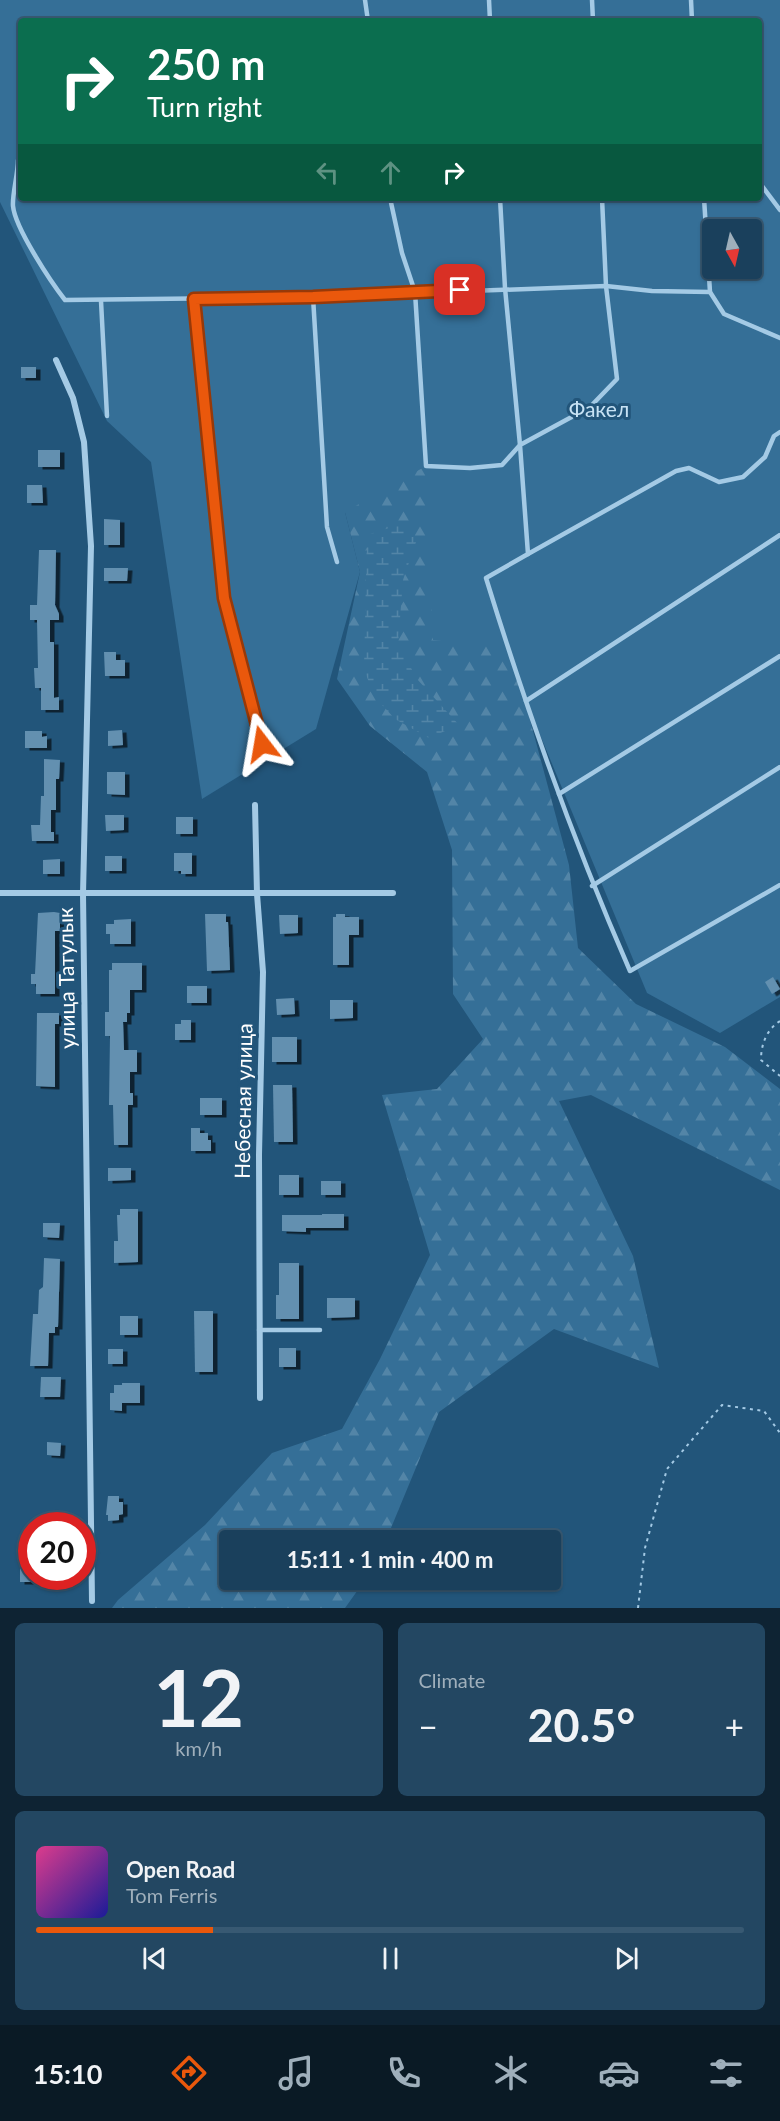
<!DOCTYPE html>
<html lang="en">
<head>
<meta charset="utf-8">
<style>
  :root { --surface:#1a405c; --page:#234762; --text:#f1f3f6; --muted:#9fafbb; --line:#385972; --accent:#ea580c }
  body { margin:0; font-family:Lato,sans-serif; background:var(--page); color:var(--text); height:100vh; display:flex; flex-direction:column; font-size:22px; white-space:nowrap }
  * { box-sizing:border-box; margin:0 }
  p { font-size:20px; color:var(--muted) }
  .icon { flex:none; width:33px; height:33px; fill:none; stroke:currentColor; stroke-width:2; stroke-linecap:round; stroke-linejoin:round }
  .map { position:relative; height:1608px; overflow:hidden }
  .details { display:flex; flex-direction:column; gap:15px; padding:15px; background:#0e2333; flex:1 }
  .details>* { flex:none }
  .top-card { position:absolute; left:18px; top:18px; width:744px; height:183px; border-radius:6px; box-shadow:0 2px 4px #0004,0 0 0 2px var(--line); background:#0b6e4f; color:#fff; overflow:hidden }
  .needle { width:39px; rotate:172deg }
  .tools { position:absolute; left:702px; top:219px; display:grid; gap:12px }
  .tools a { display:grid; place-items:center; width:60px; height:60px; border-radius:6px; background:var(--surface); box-shadow:0 2px 4px #0004,0 0 0 2px var(--line); font-size:30px }
  .speed { position:absolute; left:18px; top:1512px; display:flex; gap:12px; font-size:30px; font-weight:700; text-align:center }
  .speed>* { display:grid; place-content:center; width:78px; height:78px; border-radius:50%; background:var(--surface); box-shadow:0 2px 4px #0004,0 0 0 2px var(--line); line-height:1 }
  .speed .limit { border:9px solid #d22; background:#fff; color:#111 }
  .pin { position:absolute; display:grid; place-items:center; width:51px; height:51px; color:#fff; margin:-26px; border-radius:12px; box-shadow:0 3px 9px #0006 }
  .me { position:absolute; width:66px; margin:-33px; rotate:346deg; stroke-linejoin:round; filter:drop-shadow(0 0 4px #0008) }
  .turn { display:flex; align-items:center; gap:21px; height:126px; padding:0 30px; font-size:27px }
  .turn .icon { width:78px; height:78px; stroke-width:2.5 }
  .turn b { display:block; font-size:42px; line-height:51px }
  .lanes { display:flex; align-items:center; height:57px; padding:0 30px; background:#0003; justify-content:center; gap:30px; direction:ltr }
  .lanes .off { opacity:.35 }
  .big { font-size:45px; font-weight:700; line-height:1.1 }
  .details .card { flex:1; display:flex; flex-direction:column; justify-content:center; gap:9px; min-width:0; padding:0 21px; border-radius:9px; background:var(--page) }
  .details .dial { align-items:center; gap:0 }
  .dial b { font-size:78px; line-height:1 }
  .song { display:flex; align-items:center; gap:18px }
  .cover { width:72px; height:72px; border-radius:9px; background:linear-gradient(135deg,hsl(330 70% 55%),hsl(240 70% 35%)) }
  .played { height:6px; border-radius:3px; background:linear-gradient(90deg,var(--accent) 25%,var(--line) 25%) }
  .keys { display:flex; justify-content:space-around; direction:ltr }
  .heat { display:flex; justify-content:space-between; align-items:center; font-size:33px; direction:ltr }
  .details .tiles { flex:1; display:grid; gap:15px; grid-template-columns:1fr 1fr }
  .card:last-child { grid-column:span 2 }
  .trip { position:absolute; left:219px; top:1530px; width:342px; height:60px; border-radius:6px; background:var(--surface); box-shadow:0 2px 4px #0004,0 0 0 2px var(--line); font-weight:700; line-height:60px; text-align:center }
  .dock { display:flex; height:96px; justify-content:space-around; align-items:center; background:#0a1a25; color:var(--muted) }
  .dock .icon { width:42px; height:42px }
  .dock .current { color:var(--accent) }
  .dock b { font-size:27px; color:var(--text) }
  .map>svg:first-child { display:block }
  .green { fill:#356f97; fill-rule:evenodd }
  .forest { fill:url(#forest-firs) }
  .wetland { fill:url(#wetland-marsh) }
  .building { fill:#6390b0; filter:url(#shadow) }
  .lines { fill:none; stroke-linecap:round; stroke-linejoin:round }
  .path { stroke:#a4cae5; stroke-width:2; stroke-dasharray:3 4.5; stroke-linecap:butt }
  .lane { stroke:#a4cae5; stroke-width:4.5 }
  .street { stroke:#a4cae5; stroke-width:6 }
  .route-casing { stroke:#983908; stroke-width:15 }
  .route { stroke:#ea580c; stroke-width:10 }
  .labels { text-anchor:middle; stroke-width:6; stroke-linejoin:round; paint-order:stroke }
  .park-label { font-size:21px; fill:#c7e2f4; stroke:#22557a }
  .street-label { font-size:21px; fill:#fff; stroke:#22557a }
</style>
</head>
<body>
<div class="map">
<svg width="780" height="1608" viewBox="0 0 780 1608">
  <defs>
    <pattern id="forest-firs" width="22" height="20" patternUnits="userSpaceOnUse" patternTransform="scale(1.5)"><rect width="22" height="20" fill="#356f97"/><path d="M5 1l3.5 6h-7zM16 11l3.5 6h-7z" fill="#5385a7"/></pattern>
    <pattern id="wetland-marsh" width="20" height="14" patternUnits="userSpaceOnUse" patternTransform="scale(1.5)"><rect width="20" height="14" fill="#356f97"/><path d="M1 5h8M5 5V1M11 12h8M15 12V8" fill="none" stroke="#5385a7"/></pattern>
    <filter id="shadow"><feDropShadow dx="4.5" dy="2.5" stdDeviation="0" flood-color="#0009"/></filter>
  </defs>
  <rect width="100%" height="100%" fill="#22557a"/>
  <path class="green" d="M0,0H780V997L720,1033L647,993L526,701L425,639L345,512L360,572L316,729L202,799L151,462L107,421L0,202ZM21,21H759V198H21ZM712,230H752V268H712Z"/>
  <path class="forest" d="M426,466L433,640L511,649L569,865L578,948L636,1004L725,1047L780,1089V1190L591,1095L559,1101L633,1256L659,1368L554,1329L439,1412L386,1540H230V1580H365L345,1608H112L118,1600L205,1525L272,1453L342,1429L380,1359L430,1255L382,1095L437,1089L483,1039L453,994L452,850L427,772L370,726L337,679L360,572L345,512Z"/>
  <path class="wetland" d="M401,524L417,539L403,580L398,644L417,679L459,725L429,738L395,719L374,696L364,669L367,535Z"/>
  <g class="building">
    <rect x="21" y="367" width="15" height="11"/>
    <rect x="38" y="450" width="22" height="17"/>
    <path d="M27,485H42L43,503H27Z"/>
    <path d="M104,519L120,520V545H104Z"/>
    <path d="M39,550H56L55,605L59,614V620H50V642H54V698L59,697V710H41V688H35L34,668H38L37,620H30V605H37Z"/>
    <path d="M104,568H128L127,581H104Z"/>
    <path d="M104,652H116V660H125V676H105Z"/>
    <path d="M122,730L123,745L108,746V731Z"/>
    <path d="M25,731H42V737L47,736V748H25Z"/>
    <path d="M44,759L60,760L59,779H56V810H51V832H54V841H32L31,825H40L41,796H44Z"/>
    <path d="M107,772H125V795L107,794Z"/>
    <path d="M105,815H124V830L106,831Z"/>
    <rect x="176" y="817" width="17" height="17"/>
    <path d="M174,853H192V874H181V871H174Z"/>
    <rect x="105" y="856" width="17" height="15"/>
    <path d="M60,859V874H43V860Z"/>
    <path d="M54,912L60,913V931H55V994H36V984H31V974H35L38,913Z"/>
    <path d="M205,914H226V922H228L230,970L207,971Z"/>
    <path d="M336,914H345V917H359V935H349V965H333V917H336Z"/>
    <path d="M279,915H298V933L280,934Z"/>
    <path d="M131,919V944H110V934H106V924H114V920Z"/>
    <path d="M112,963H142V990H130V1013H127V1022H123L124,1050H137V1072H130V1093H133V1105H128V1145H114L113,1105H109L110,1036H105V1012H109V970H112Z"/>
    <path d="M773,977L780,989L772,994L765,982Z"/>
    <rect x="187" y="986" width="20" height="17"/>
    <path d="M294,998L295,1014L277,1015L276,999Z"/>
    <path d="M330,1000H353V1018L330,1019Z"/>
    <path d="M37,1013H59V1024H55V1087L36,1086Z"/>
    <path d="M181,1020H191V1040H175V1024H181Z"/>
    <rect x="272" y="1037" width="25" height="25"/>
    <path d="M273,1085H292L293,1142H274Z"/>
    <rect x="200" y="1098" width="22" height="17"/>
    <path d="M191,1128H200V1133H208V1140H211V1151H191Z"/>
    <path d="M108,1168H131V1180L108,1181Z"/>
    <rect x="279" y="1175" width="20" height="20"/>
    <rect x="321" y="1181" width="20" height="14"/>
    <path d="M120,1209H138V1262L114,1263V1241H118L117,1215H120Z"/>
    <path d="M322,1214H344V1228H306V1232L282,1231V1215H322Z"/>
    <path d="M43,1223H60L59,1238L43,1237Z"/>
    <path d="M44,1258L60,1259L58,1327H55V1333H49L48,1366H30L33,1314H38L39,1290L43,1287Z"/>
    <path d="M279,1263H299V1319H276V1295H279Z"/>
    <path d="M327,1298H355V1317L327,1318Z"/>
    <path d="M194,1311H213V1372H195Z"/>
    <rect x="120" y="1316" width="18" height="19"/>
    <rect x="279" y="1348" width="17" height="19"/>
    <rect x="108" y="1349" width="15" height="15"/>
    <path d="M41,1377H61L60,1397H40Z"/>
    <path d="M122,1383H140V1403H122V1411L110,1410V1393H114V1385H122Z"/>
    <path d="M47,1442L61,1443L60,1456L47,1455Z"/>
    <path d="M108,1496H119V1502H123V1514L119,1515V1520L108,1521V1515H106Z"/>
    <rect x="20" y="1562" width="12" height="20"/>
  </g>
  <g class="lines">
    <g class="path">
      <path d="M780,1021C766,1030 761,1045 761,1060L780,1076"/>
      <path d="M638,1608L645,1548L667,1469L722,1405L764,1411L780,1433"/>
    </g>
    <g class="lane">
      <path d="M365,0L368,21"/>
      <path d="M489,0L490,21"/>
      <path d="M592,0L593,21"/>
      <path d="M691,0L692,21"/>
      <path d="M18,160C18,174 12,195 13,206C15,228 51,282 65,300L313,297L606,286L652,291L710,292"/>
      <path d="M759,182L780,210"/>
      <path d="M390,198L402,253L415,292L426,466L470,468L502,465L520,445L505,288L500,198"/>
      <path d="M602,198L606,286L617,379L590,407L520,445L528,554L486,578C527,711 574,843 630,971L780,885"/>
      <path d="M704,198L710,292L724,314L780,338"/>
      <path d="M313,297L327,527L337,562"/>
      <path d="M194,299L224,598L262,744"/>
      <path d="M101,301L107,416"/>
      <path d="M528,554L676,471L689,468L719,482L743,477L765,457L774,436L780,432"/>
      <path d="M526,701L780,535"/>
      <path d="M559,794L780,656"/>
      <path d="M592,886L780,767"/>
      <path d="M259,1330H320"/>
    </g>
    <g class="street">
      <path d="M56,360L73,398L84,442L91,546L83,894L92,1601"/>
      <path d="M255,805L257,894L263,972L259,1155L260,1398"/>
      <path d="M0,893H393"/>
    </g>
  </g>
  <g class="lines">
    <defs>
      <path id="route" d="M262,744L224,598L194,299L313,297L460,290"/>
    </defs>
    <use href="#route" class="route-casing"/>
    <use href="#route" class="route"/>
  </g>
  <g class="labels">
    <g class="park-label">
      <text x="599" y="417">Факел</text>
    </g>
    <g class="street-label">
      <text transform="translate(67 978) rotate(-91)" y="7">улица Татулык</text>
      <text transform="translate(244 1101) rotate(-89)" y="7">Небесная улица</text>
    </g>
  </g>
</svg>
<div class="tools">
<a><svg class="needle" viewBox="-14 -14 28 28"><path d="M0-13l5 13h-10z" fill="#e53935"/><path d="M0 13l5-13h-10z" fill="#9fafbb"/></svg></a>
</div>
<div class="speed"><div class="limit">20</div></div>
<div class="pin" style="left:460px;top:290px;background:#d93025"><svg class="icon" aria-label="arrive" viewBox="0 0 24 24"><path d="M6 21V4h12l-3 4 3 4H6"/></svg></div>
<svg class="me" style="left:262px;top:744px" viewBox="-20 -20 40 40"><path d="M0-17L14 15 0 8-14 15z" fill="#ea580c" stroke="#fff" stroke-width="4"/></svg>
<div class="trip">15:11 · 1 min · 400 m</div>
<div class="top-card">
<div class="turn"><svg class="icon" aria-label="right" viewBox="0 0 24 24"><path d="M7 20v-9h11M14 6l5 5-5 5"/></svg><div><b>250 m</b>Turn right</div></div>
<div class="lanes"><svg class="icon off" aria-label="left" viewBox="0 0 24 24"><path d="M17 20v-9H6M10 6l-5 5 5 5"/></svg><svg class="icon off" aria-label="ahead" viewBox="0 0 24 24"><path d="M12 20V5M6 11l6-6 6 6"/></svg><svg class="icon" aria-label="right" viewBox="0 0 24 24"><path d="M7 20v-9h11M14 6l5 5-5 5"/></svg></div>
</div>
</div>
<section class="details">
<div class="tiles">
<div class="card dial"><b>12</b><p>km/h</p></div>
<div class="card"><p>Climate</p>
<div class="heat"><a>−</a><b class="big">20.5°</b><a>+</a></div>
</div>
<div class="card">
<div class="song"><i class="cover"></i><div><b>Open Road</b><p>Tom Ferris</p></div></div>
<div class="played"></div>
<div class="keys"><svg class="icon" aria-label="previous" viewBox="0 0 24 24"><path d="M18 5L8 12l10 7zM5 5v14"/></svg><svg class="icon" aria-label="pause" viewBox="0 0 24 24"><path d="M8 5v14M16 5v14"/></svg><svg class="icon" aria-label="next" viewBox="0 0 24 24"><path d="M6 5l10 7-10 7zM19 5v14"/></svg></div>
</div>
</div>
</section>
<nav class="dock">
<b>15:10</b>
<svg class="icon current" aria-label="directions" viewBox="0 0 24 24"><path d="M12 3l9 9-9 9-9-9zM9 14v-3h6M13 9l2 2-2 2"/></svg>
<svg class="icon" aria-label="music" viewBox="0 0 24 24"><path d="M9 18V5l10-2v13"/><circle cx="6" cy="18" r="3"/><circle cx="16" cy="16" r="3"/></svg>
<svg class="icon" aria-label="phone" viewBox="0 0 24 24"><path d="M5 4h4l2 5-3 2q2 4 5 5l2-3 5 2v4C11 20 4 13 5 4z"/></svg>
<svg class="icon" aria-label="climate" viewBox="0 0 24 24"><path d="M12 3v18M4 7l16 10M4 17L20 7"/></svg>
<svg class="icon" aria-label="car" viewBox="0 0 24 24"><path d="M5 17H2v-5l4-1 3-4h7l3 4 3 1v5h-3M9 17h6M6 11h13"/><circle cx="7" cy="17" r="2"/><circle cx="17" cy="17" r="2"/></svg>
<svg class="icon" aria-label="filters" viewBox="0 0 24 24"><path d="M4 7h16M4 17h16"/><circle cx="9" cy="7" r="2"/><circle cx="15" cy="17" r="2"/></svg>
</nav>
</body>
</html>
